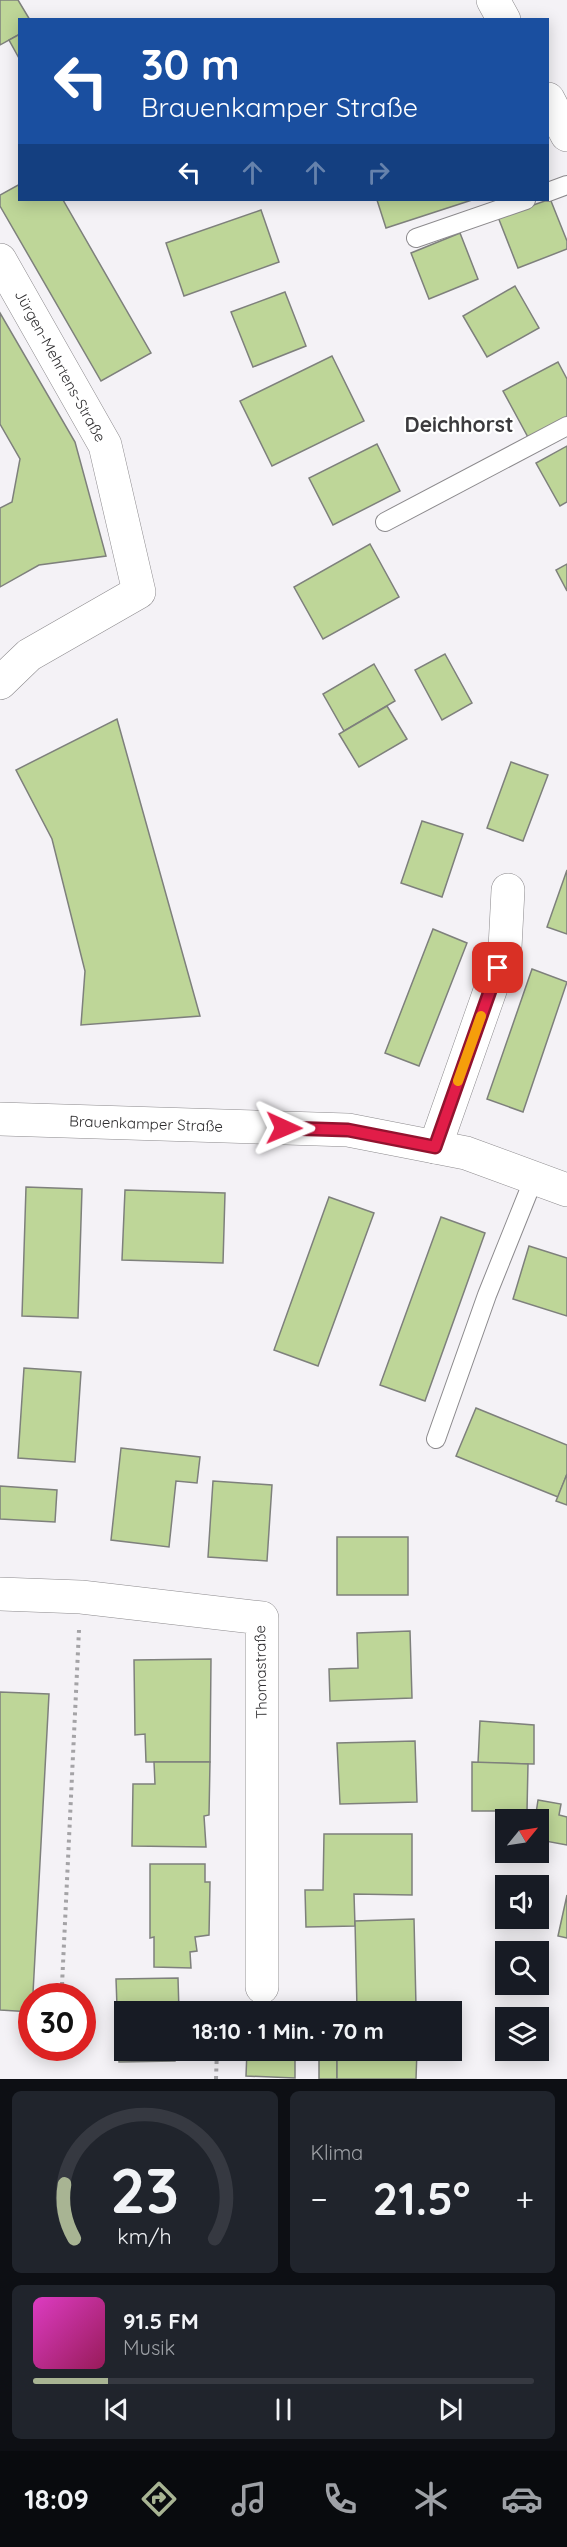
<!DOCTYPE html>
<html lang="de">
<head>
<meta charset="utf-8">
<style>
  :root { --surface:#171b24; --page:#20242c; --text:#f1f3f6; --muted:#9ea1a6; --line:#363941; --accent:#a8b493 }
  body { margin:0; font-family:Quicksand,sans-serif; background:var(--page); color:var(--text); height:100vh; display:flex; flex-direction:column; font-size:22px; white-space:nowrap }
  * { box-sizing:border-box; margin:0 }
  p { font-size:20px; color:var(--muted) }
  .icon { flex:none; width:33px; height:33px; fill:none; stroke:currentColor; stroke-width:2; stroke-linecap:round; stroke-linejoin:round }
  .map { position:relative; height:2079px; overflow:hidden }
  .side { display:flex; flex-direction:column; gap:12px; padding:12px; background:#0d0f14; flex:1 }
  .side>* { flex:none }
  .guide { position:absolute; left:18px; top:18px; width:531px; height:183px; border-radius:0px; box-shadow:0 3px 15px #0003; background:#1a4fa0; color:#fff; overflow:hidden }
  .needle { width:39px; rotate:60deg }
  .buttons { position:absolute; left:495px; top:1809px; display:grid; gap:12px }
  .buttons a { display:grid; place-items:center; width:54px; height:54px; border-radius:0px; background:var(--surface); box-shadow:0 3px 15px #0003; font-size:30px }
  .speed { position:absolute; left:18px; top:1983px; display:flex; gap:12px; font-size:30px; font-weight:700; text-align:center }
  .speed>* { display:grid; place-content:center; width:78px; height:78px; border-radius:50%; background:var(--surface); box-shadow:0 3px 15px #0003; line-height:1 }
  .speed .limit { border:9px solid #d22; background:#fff; color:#111 }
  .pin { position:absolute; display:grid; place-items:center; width:51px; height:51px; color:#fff; margin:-26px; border-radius:12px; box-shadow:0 3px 9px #0006 }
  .me { position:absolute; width:66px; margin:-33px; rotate:91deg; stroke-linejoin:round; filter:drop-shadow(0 0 4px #0008) }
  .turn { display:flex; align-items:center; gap:21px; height:126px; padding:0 24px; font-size:27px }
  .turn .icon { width:78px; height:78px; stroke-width:2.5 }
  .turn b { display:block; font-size:42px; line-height:51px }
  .lanes { display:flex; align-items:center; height:57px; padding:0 24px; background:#0003; justify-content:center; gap:30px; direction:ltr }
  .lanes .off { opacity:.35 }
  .big { font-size:45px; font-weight:800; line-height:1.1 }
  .side .tile { flex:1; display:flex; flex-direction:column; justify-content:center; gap:9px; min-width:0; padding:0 21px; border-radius:9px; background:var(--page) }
  .side .dial { align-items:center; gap:0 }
  .dial svg { height:156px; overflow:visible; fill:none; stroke:var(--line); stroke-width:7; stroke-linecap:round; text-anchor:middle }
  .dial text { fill:var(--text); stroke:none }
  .song { display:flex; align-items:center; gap:18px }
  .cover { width:72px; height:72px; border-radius:9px; background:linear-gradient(135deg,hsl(310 70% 55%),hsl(330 70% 35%)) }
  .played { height:6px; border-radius:3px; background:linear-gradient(90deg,var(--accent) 15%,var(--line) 15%) }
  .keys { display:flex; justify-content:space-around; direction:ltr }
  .heat { display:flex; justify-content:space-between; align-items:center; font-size:33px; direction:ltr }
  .side .tiles { flex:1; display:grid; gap:12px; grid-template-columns:1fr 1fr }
  .tile:last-child { grid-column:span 2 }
  .trip { position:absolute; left:114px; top:2001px; width:348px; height:60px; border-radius:0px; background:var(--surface); box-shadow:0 3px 15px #0003; font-weight:800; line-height:60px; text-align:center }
  .tabs { display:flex; height:96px; justify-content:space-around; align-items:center; background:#090b0e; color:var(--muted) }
  .tabs .icon { width:42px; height:42px }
  .tabs .current { color:var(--accent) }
  .tabs b { font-size:27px; color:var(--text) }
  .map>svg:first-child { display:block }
  .building { fill:#bed698; stroke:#7e807c; stroke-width:1.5 }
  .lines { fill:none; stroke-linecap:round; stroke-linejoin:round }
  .service-casing { stroke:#8c8a8d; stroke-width:20 }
  .minor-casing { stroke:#8c8a8d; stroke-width:34 }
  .path { stroke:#a4a3a6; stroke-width:4; stroke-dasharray:3 4.5; stroke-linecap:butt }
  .service { stroke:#fff; stroke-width:18 }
  .minor { stroke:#fff; stroke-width:33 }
  .route-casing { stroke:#92132f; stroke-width:15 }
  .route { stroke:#e11d48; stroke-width:10 }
  .slow { stroke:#f59e0b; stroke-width:10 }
  .labels { text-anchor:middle; stroke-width:4.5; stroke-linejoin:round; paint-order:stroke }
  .street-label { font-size:15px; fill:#2d2c2e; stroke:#fff }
  .district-label { font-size:21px; font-weight:bold; fill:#3b3a3d; stroke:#fff }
</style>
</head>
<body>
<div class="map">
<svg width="567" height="2079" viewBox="0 0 567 2079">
  <rect width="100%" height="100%" fill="#f4f2f6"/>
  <g class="building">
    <path d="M0,0H18L30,20H20V34L0,45Z"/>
    <path d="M20,34V60L9,40Z"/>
    <path d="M20,184V200H63L151,353L101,381L0,206V195Z"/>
    <path d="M549,196L567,241V249L518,268L498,217L548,200Z"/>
    <path d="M377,200H472L386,228Z"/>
    <path d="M261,210L279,262L184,296L166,243Z"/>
    <path d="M460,233L478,279L429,299L411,253Z"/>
    <path d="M515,286L539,328L487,357L463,316Z"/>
    <path d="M285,292L306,346L253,367L231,312Z"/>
    <path d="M0,313L75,442L106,556L39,565L0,587V508L12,502L20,459L0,424Z"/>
    <path d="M332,356L364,421L272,466L240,401Z"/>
    <path d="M558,362L567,379V419L529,439L503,391Z"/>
    <path d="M377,444L400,491L333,525L309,478Z"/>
    <path d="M567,446V502L560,506L536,463Z"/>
    <path d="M370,544L399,597L323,639L294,587Z"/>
    <path d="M567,564V591L556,570Z"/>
    <path d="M445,654L472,703L442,720L415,670Z"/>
    <path d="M374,664L395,701L344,731L323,694Z"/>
    <path d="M387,706L407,739L359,767L339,734Z"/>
    <path d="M117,719L200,1016L81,1025L85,971L52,839L16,770Z"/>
    <path d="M511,762L548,775L523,841L487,828Z"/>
    <path d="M422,821L463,834L442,897L401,883Z"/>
    <path d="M567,870V934L547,927Z"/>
    <path d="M433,929L467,943L419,1066L385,1053Z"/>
    <path d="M532,969L567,982L523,1112L487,1099Z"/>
    <path d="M26,1187L82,1189L78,1318L22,1316Z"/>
    <path d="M125,1190L225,1193L223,1263L122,1260Z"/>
    <path d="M329,1197L374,1213L318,1366L274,1350Z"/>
    <path d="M441,1217L485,1233L425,1401L380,1385Z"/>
    <path d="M529,1246L567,1258V1316L513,1299Z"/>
    <path d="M24,1368L81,1372L75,1462L18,1458Z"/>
    <path d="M476,1408L567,1445V1474L558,1497L456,1456Z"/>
    <path d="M121,1448L200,1457L197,1483L176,1481L169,1547L111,1540Z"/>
    <path d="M567,1474V1505L556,1501Z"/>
    <path d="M213,1481L272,1485L267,1561L208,1557Z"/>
    <path d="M0,1486L57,1490L55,1522L0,1519Z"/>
    <rect x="337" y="1537" width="71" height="58"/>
    <path d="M410,1631L412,1698L330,1701L329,1669L358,1668L357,1633Z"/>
    <path d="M211,1659L210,1762H146L145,1734L135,1735L134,1660Z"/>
    <path d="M0,1692L49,1694L32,2012L0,2010Z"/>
    <path d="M480,1721L534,1725V1764L478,1763Z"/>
    <path d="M415,1741L417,1802L340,1804L337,1743Z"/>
    <path d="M154,1762H210L209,1815L204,1816L206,1847L132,1846L133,1784H155Z"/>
    <path d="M472,1762L528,1764L527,1811H472Z"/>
    <path d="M538,1800L561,1804L559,1815L567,1817V1845L545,1841L548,1823L535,1820Z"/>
    <path d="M324,1834H412V1895L354,1894L355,1926L306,1927L305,1890H323Z"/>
    <path d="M150,1864H205V1882H210L209,1935L195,1937L197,1951L190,1952L191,1968L154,1967V1937L150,1938Z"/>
    <path d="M567,1895V1938L558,1936Z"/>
    <path d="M414,1919L416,2007L357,2009L355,1921Z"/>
    <path d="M178,1978L179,2012H124V2050H175V2061L119,2062L116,1979Z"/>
    <path d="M247,2050H295V2078L246,2076Z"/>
    <rect x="319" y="2050" width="18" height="29"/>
    <path d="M337,2050H417L416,2079H337Z"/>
  </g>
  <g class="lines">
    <defs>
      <g id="service">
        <path d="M548,192L567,185"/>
        <path d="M416,238L526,200"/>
        <path d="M385,522L567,426"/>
        <path d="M436,1439L487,1295L534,1178"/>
      </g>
      <g id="minor">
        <path d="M493,0L504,20"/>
        <path d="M548,99L567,135"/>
        <path d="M0,260L105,445L139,592L29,655L0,683"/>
        <path d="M0,1119L348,1130L466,1153L567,1190"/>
        <path d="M435,1147L505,948L508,890"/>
        <path d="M0,1594L81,1597L262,1618V1987"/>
      </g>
    </defs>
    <use href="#service" class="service-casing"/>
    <use href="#minor" class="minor-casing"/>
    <g class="path">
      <path d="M62,1985L79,1630"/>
      <path d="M216,2079L217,2050"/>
    </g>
    <use href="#service" class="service"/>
    <use href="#minor" class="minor"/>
  </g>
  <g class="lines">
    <defs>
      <path id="route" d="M284,1128L348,1130L435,1147L498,968"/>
    </defs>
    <use href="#route" class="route-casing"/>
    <use href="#route" class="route"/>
    <path class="slow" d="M458,1081L481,1016"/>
  </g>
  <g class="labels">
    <g class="street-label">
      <text transform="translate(60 366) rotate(61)" y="5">Jürgen-Mehrtens-Straße</text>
      <text transform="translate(146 1124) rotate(2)" y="5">Brauenkamper Straße</text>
      <text transform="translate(261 1672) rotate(-91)" y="5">Thomastraße</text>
    </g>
    <g class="district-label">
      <text x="459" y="432">Deichhorst</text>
    </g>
  </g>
</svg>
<div class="buttons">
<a><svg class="needle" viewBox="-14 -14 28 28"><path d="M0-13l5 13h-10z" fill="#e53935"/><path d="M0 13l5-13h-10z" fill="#9ea1a6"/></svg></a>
<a><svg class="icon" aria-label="sound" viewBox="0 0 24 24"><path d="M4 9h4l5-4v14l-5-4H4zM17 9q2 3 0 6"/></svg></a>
<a><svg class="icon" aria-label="search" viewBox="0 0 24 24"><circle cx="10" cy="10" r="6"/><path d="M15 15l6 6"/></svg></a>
<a><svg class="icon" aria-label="layers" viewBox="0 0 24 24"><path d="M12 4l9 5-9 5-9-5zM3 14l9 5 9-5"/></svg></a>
</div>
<div class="speed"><div class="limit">30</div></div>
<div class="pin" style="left:498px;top:968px;background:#d93025"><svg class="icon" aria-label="arrive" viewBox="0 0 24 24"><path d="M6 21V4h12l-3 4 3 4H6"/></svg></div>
<svg class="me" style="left:284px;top:1128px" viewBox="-20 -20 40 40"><path d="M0-17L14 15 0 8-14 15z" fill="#e11d48" stroke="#fff" stroke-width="4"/></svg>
<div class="trip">18:10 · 1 Min. · 70 m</div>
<div class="guide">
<div class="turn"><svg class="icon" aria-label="left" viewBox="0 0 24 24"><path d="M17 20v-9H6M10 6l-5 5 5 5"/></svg><div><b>30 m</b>Brauenkamper Straße</div></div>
<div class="lanes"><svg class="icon" aria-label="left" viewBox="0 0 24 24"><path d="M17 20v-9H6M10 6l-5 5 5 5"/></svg><svg class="icon off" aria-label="ahead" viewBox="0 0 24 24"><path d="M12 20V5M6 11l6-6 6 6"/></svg><svg class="icon off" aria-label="ahead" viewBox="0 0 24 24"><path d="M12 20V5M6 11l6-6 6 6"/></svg><svg class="icon off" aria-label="right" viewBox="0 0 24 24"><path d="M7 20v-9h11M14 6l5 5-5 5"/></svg></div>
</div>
</div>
<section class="side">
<div class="tiles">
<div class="tile dial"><svg viewBox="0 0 100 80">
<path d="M14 69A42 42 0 1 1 86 69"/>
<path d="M14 69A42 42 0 0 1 9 41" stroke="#a8b493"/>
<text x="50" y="56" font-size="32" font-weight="700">23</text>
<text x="50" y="72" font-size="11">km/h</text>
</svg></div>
<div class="tile"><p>Klima</p>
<div class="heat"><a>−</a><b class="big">21.5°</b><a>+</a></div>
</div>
<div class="tile">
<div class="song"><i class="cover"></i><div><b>91.5 FM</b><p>Musik</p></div></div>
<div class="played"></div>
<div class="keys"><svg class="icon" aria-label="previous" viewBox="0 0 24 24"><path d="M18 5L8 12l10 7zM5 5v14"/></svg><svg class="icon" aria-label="pause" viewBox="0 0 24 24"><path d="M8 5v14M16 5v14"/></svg><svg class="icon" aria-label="next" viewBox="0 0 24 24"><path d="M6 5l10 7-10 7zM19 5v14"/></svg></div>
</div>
</div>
</section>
<nav class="tabs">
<b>18:09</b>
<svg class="icon current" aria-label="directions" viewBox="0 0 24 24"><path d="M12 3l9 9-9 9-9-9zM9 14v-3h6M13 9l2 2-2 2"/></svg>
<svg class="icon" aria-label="music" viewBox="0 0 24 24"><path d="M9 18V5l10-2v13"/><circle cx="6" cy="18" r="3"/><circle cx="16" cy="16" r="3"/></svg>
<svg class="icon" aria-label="phone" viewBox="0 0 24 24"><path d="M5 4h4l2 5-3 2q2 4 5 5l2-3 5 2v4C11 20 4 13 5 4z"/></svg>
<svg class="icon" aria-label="climate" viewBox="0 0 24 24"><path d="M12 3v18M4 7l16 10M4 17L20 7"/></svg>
<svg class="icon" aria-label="car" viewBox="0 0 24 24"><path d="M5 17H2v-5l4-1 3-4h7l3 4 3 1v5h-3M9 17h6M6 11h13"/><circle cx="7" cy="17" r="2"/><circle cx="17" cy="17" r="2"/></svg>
</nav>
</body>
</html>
